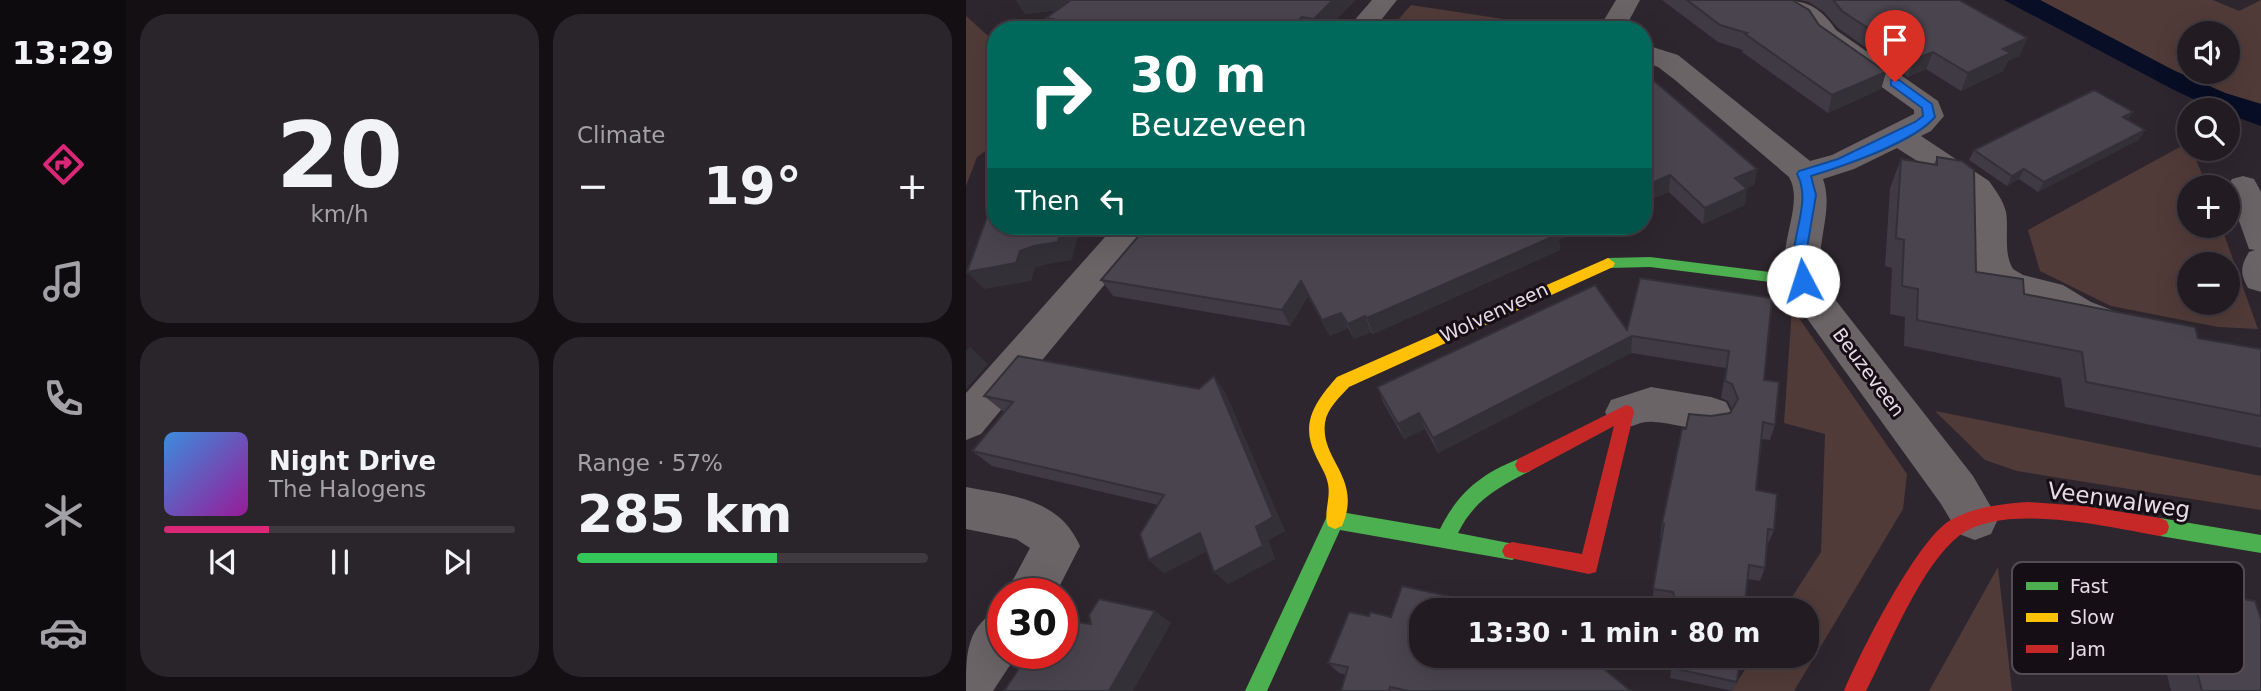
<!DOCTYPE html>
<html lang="en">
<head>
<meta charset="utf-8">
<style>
  :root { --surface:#221c22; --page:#2a252a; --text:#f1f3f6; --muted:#a2a1a5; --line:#3f3a40; --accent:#db2777 }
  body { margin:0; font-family:"DejaVu Sans",sans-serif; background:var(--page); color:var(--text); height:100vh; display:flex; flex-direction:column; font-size:26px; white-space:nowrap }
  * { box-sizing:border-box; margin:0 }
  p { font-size:23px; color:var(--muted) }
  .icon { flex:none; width:38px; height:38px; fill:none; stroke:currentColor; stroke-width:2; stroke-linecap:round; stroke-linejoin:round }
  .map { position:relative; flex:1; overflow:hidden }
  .panel { display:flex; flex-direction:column; gap:14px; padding:14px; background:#130f13; width:840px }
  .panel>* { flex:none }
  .guide { position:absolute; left:21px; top:21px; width:665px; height:214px; border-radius:28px; box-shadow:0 7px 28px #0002,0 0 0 2px var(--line); background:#00695c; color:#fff; overflow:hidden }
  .fabs { position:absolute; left:1211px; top:21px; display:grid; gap:14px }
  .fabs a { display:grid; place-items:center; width:63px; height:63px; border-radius:50%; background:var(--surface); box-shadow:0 7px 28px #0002,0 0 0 2px var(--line); font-size:35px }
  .speed { position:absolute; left:21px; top:578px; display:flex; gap:14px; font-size:35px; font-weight:700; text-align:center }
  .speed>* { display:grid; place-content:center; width:91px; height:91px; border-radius:50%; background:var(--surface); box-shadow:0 7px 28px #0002,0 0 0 2px var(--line); line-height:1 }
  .speed .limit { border:10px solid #d22; background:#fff; color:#111 }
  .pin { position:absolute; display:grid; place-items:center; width:60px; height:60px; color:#fff; margin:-72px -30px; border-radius:50% 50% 50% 0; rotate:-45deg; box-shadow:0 0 7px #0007 }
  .pin .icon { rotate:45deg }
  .me { position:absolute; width:77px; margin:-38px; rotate:355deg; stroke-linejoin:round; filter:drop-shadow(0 0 5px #0008) }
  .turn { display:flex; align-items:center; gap:24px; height:147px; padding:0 28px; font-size:32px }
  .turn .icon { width:91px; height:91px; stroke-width:2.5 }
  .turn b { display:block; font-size:49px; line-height:60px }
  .then { display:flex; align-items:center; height:66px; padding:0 28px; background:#0003; gap:14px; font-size:26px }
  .big { font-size:52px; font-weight:700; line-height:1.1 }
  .panel .card { flex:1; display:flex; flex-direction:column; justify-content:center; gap:10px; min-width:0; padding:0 24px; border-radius:28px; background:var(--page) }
  .panel .dial { align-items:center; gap:0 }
  .dial b { font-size:91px; line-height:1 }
  .song { display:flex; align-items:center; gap:21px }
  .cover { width:84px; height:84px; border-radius:10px; background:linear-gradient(135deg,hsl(210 70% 55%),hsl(300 70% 35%)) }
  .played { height:7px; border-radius:4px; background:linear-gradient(90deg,var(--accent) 30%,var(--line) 30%) }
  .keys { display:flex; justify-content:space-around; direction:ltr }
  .heat { display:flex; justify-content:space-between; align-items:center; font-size:38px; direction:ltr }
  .charge { height:10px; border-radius:5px; background:linear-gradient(90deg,#34c759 57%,var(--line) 0) }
  .panel .tiles { flex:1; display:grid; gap:14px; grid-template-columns:repeat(2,1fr) }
  .trip { position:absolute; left:443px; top:598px; width:410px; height:70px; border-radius:28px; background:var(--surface); box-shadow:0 7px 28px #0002,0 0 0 2px var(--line); font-weight:700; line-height:70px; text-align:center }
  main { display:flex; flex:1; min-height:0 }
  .tabs { display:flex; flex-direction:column; width:126px; justify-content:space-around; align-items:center; background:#0e0b0e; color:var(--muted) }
  .tabs .icon { width:49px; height:49px }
  .tabs .selected { color:var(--accent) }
  .tabs b { font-size:32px; color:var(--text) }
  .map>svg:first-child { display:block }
  .green { fill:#513b38; fill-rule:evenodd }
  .water { fill:#070e25 }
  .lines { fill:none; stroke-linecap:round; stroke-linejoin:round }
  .street { fill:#6a6466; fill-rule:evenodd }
  .fast { fill:#4caf50; fill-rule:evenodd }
  .slow { fill:#ffc107; fill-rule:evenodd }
  .jam { fill:#c62828; fill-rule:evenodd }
  .wall { fill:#3f3a43 }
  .shaded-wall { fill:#333037 }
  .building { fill:#49444e; stroke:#333037; stroke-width:2 }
  .route { fill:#1a73e8; stroke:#114b97; stroke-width:2 }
  .labels { text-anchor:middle; stroke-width:6; stroke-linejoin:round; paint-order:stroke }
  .street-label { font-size:19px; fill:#e6dbe6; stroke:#150e15 }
  .near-street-label { font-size:23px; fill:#e6dbe6; stroke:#150e15 }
  .key { fill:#150e15; stroke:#544c54; stroke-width:2 }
  .key-label { font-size:19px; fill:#e6dbe6 }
</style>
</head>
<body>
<main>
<nav class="tabs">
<b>13:29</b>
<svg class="icon selected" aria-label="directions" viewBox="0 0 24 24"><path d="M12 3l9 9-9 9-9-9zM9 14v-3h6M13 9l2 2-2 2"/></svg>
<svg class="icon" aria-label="music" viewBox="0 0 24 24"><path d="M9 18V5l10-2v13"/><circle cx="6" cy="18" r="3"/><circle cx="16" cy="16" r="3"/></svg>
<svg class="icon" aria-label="phone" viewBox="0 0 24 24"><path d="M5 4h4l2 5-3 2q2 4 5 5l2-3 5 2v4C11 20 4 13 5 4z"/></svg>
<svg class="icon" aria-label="climate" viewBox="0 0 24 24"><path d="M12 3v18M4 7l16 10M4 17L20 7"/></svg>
<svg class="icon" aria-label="car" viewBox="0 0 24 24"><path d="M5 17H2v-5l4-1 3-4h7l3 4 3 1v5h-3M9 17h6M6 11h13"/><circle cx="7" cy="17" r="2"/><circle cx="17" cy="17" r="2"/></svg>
</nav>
<section class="panel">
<div class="tiles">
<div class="card dial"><b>20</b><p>km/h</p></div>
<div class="card"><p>Climate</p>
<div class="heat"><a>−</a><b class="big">19°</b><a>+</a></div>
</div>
<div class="card">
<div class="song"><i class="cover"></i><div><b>Night Drive</b><p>The Halogens</p></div></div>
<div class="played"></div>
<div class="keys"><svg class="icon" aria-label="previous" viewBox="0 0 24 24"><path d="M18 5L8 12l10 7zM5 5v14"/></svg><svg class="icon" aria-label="pause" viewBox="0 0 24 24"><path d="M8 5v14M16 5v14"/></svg><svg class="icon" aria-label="next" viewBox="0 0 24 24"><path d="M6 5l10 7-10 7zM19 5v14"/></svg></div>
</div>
<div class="card"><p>Range · 57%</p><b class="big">285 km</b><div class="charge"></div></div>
</div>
</section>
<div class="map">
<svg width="1295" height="691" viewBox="0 0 1295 691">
  <rect width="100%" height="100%" fill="#2e262e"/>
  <g class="green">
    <path d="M1074,0H1247L1273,11L1295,0V104L1259,93L1207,70ZM1223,33H1262V72H1223Z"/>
    <path d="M445,5L602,29L405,30L408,26L425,28Z"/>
    <path d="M0,16L30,43V143L11,157L0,186Z"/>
    <path d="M1223,142V149H1226L1241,187H1223V226H1255L1292,329L1252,327L1145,306L1074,271L1062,230ZM1262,264V303H1223V264Z"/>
    <path d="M826,308L941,474L937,509L828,691H765L788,656H840V611H817L855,552L859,434L818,423Z"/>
    <path d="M969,411L1295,476V510L1051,471L1019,460Z"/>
    <path d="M1032,567L1046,691H963Z"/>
  </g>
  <path class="water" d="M1038,0H1074L1207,70L1259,93L1295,104V126L1262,114V110H1251L1208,90Z"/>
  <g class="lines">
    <g class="street">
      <path d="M406,0H431L407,30H380Z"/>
      <path d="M650,0H674L658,30H632Z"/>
      <path d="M805,0C836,0 851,2 870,30L972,101L978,116L965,131L955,136L1023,181C1030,191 1037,200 1040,212C1043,230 1037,253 1047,269L1057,275L1097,285L1125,302L1156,314L1162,324L1156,334C1125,344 1100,318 1074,306C1050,295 1024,299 1011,271C1002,249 1017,216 1001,197C991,185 947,159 931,148L888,169L857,179C869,213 846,249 857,284L1007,476L1032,519L1025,534L1009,540L993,534L975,504L827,299C802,254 841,208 823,177L709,80L692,67L677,61V44L712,55L844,161L866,155L948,114V110L851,41L841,26L808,5Z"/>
      <path d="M1277,176L1288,179L1295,192V292L1282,288C1274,274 1274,267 1283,252L1289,250L1283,249L1261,187L1266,179Z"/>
      <path d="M146,226H180L163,255L15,434L0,440V393L139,237Z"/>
      <path d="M685,387L745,397L760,402L766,414L760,426C735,435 713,423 688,422C669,420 669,432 645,424L639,412L645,400Z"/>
      <path d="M0,487C46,496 93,498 114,546L90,593H40L64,548L50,539L0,529Z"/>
      <path d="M37,607V653H52L27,691H0C0,652 0,625 37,607Z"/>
    </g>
    <g class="fast">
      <path d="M684,257L837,276L844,281L837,286L684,267L642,268L635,263L642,258Z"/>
      <path d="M558,457L564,459L567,465L564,471C533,487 508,500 492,533L553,545L556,551L553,557L546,560L374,530L301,691H279L362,514L369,511L474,529C493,491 517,472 558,457Z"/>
      <path d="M1194,518L1295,535V553L1194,536L1187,533L1185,527L1187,521Z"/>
    </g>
    <path class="slow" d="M642,258L649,263L647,267L383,387C374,397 361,408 359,423C354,460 397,478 376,526L369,529L362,526C357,514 365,498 362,484C360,473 353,464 349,454C334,422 350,401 371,377Z"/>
    <g class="jam">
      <path d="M660,405L666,407L668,412L630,572L623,574L539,557L536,551L539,545L546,542L616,554L648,426L564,471L558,473L552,471L549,465L552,459Z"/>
      <path d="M1062,502L1118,506L1194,518L1201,521L1203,527L1201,533L1194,536C1143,527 1038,502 994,535C955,565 923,647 900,691H878C894,653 950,542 983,521C1007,507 1034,504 1062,502Z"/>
    </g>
  </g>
  <g class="wall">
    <path d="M50,0H389L360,30H87L80,18L91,10L59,14Z"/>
    <path d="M696,0H826L853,25L920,72L915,89L862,113L776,52L777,50L752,42Z"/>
    <path d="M834,0H993L1061,38L1053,56L1042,61L1037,71L995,91L960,69L942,77L872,28L858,12L843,2Z"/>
    <path d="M677,74L791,169L788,185L781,188L779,205L737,224L703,192Z"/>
    <path d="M1162,120L1179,130L1172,140L1072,192L1053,179L1041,186L1003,160L1008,150Z"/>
    <path d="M971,157L1010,272L1058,294L1232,338L1295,349V448L1099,407L1095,378L938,346L939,317L924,314L926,268L919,266L924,188L935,159L968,165Z"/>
    <path d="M198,226H625L593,240L594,250L407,334L405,332L388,339L382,328L364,336L342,296L324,326L147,296L135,280Z"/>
    <path d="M674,278L798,380L809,425L804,440L795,439L790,490L808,530L802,544H801L799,568L794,581L781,579L778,611H707L705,604L686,601L696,538H694L696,524L720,429L745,416L764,413L766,410L762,401L755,398L760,368L665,353L472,453L459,429L438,439L418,404L411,387L661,330Z"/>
    <path d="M233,389L259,392L319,531L302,540L309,559L262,584L241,551L198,573L183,560L192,505L26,466L6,451L38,412L18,396Z"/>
    <path d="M436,586L542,609V611H455V656H614L626,659L665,691H375L380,675L373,673L362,663L383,612L403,616L404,612L425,617Z"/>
    <path d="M1208,587L1295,691H1205L1183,603Z"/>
    <path d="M707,656H774L771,682L767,691L704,678Z"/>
  </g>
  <g class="shaded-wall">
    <path d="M50,0H129L132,5L59,14Z"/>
    <path d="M367,0H389L360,30H351L348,19Z"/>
    <path d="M336,17L340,30H322Z"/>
    <path d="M1061,38L1053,56L1042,61L1037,71L995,91L1002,73L1037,49Z"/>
    <path d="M967,52L960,69L942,77L949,59Z"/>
    <path d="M920,72L915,89L862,113L866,95Z"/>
    <path d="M1167,112L1161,122L1157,117Z"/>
    <path d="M1179,130L1172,140L1072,192L1078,182Z"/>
    <path d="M791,169L788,185L767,194L769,178Z"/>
    <path d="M1058,169L1053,179L1041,186L1046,176Z"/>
    <path d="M704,175L703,192L677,203V187Z"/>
    <path d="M781,189L779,205L737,224L739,208Z"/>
    <path d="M96,226H114L106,260L82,264L69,268L65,281L18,289L1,272L54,251Z"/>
    <path d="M587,226H625L593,240L594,250L407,334L401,318Z"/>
    <path d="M335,281L342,296L324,326L316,310Z"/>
    <path d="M375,313L382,328L364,336L356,320Z"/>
    <path d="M399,316L405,332L388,339L382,324Z"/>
    <path d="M666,336L665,353L472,453L467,438Z"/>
    <path d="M4,347L22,364L0,389V351Z"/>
    <path d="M248,376L259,392L319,531L302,540L309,559L262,584L248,572L290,527Z"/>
    <path d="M453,413L459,429L438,439L432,424Z"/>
    <path d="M234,533L248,547L198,573L183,560Z"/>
    <path d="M189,611L205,623L167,691H143Z"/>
  </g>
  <g class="building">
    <path d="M105,0H367L348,19L336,17L322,30H285L271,28L269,30H149L80,18Z"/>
    <path d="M721,0H826L843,10L853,25L920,72L866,95L779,34L781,33L754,25Z"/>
    <path d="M867,0H993L1061,38L1037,49L1045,53L1002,73L967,52L949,59L876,11Z"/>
    <path d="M679,73L791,169L769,178L781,189L739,208L704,175L677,187V74Z"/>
    <path d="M1128,90L1167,112L1157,117L1179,130L1078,182L1058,169L1046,176L1008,150Z"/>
    <path d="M971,157L996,161L1008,170L1010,272L1057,279L1058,294L1229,327L1232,338L1295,349V416L1120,382L1116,352L951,320L952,289L936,286L938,240L930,238L935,159L971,165Z"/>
    <path d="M30,192V226H96L92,242L68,246L54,251L50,263L1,272Z"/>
    <path d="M181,226L197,227L198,226H588L593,234L401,318L399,316L382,324L375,313L356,320L335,281L316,310L135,280Z"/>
    <path d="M674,278L806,298L798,380L813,382L809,425L797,422L790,490L811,494L808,530L802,529L799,568L783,565L778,611H712L707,592L687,589L698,524H696L716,429H720L723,414L745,416L764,413L772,399L766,384L759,381L763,351L666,336L467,438L453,413L432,424L411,387L629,285L661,330Z"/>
    <path d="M52,356L233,389L248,376L307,517L290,527L297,546L248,572L234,533L183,560L174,534L198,495L6,451L47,402L18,396Z"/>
    <path d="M436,586L542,609L541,611H455V656H614L626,659L665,691H443L424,687L423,691H375L382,667L362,663L383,612L403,616L404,612L425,617Z"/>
    <path d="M1208,587L1289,601L1295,619V691H1236Z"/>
    <path d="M133,599L189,611L143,691H38L63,653H96V620L125,624L123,615Z"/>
    <path d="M708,656H774L771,682L706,668Z"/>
  </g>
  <path class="route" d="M925,80H933L966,104L969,117C948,142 877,166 845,176L850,195L840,254L844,281L842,285H832C815,249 849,207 831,174L833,171L872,159L949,122L957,116L956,108L925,85Z"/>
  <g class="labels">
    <g class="street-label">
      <text transform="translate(528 312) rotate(-25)" y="7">Wolvenveen</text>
      <text transform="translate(903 372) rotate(53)" y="7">Beuzeveen</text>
    </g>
    <g class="near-street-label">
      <text transform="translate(1153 500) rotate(8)" y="8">Veenwalweg</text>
    </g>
  </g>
  <rect x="1046" y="562" width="232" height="112" rx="10" class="key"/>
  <rect x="1060" y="582" width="32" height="8" fill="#4caf50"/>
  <rect x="1060" y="613" width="32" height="9" fill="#ffc107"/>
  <rect x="1060" y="645" width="32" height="8" fill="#c62828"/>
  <g class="key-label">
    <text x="1104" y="593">Fast</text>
    <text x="1104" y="624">Slow</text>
    <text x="1104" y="656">Jam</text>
  </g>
</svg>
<div class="fabs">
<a><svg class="icon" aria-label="sound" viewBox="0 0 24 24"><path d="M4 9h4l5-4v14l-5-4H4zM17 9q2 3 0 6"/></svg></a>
<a><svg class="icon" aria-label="search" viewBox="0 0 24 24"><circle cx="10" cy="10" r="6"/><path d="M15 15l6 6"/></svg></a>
<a>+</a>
<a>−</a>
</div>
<div class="speed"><div class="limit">30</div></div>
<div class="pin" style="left:929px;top:82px;background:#d93025"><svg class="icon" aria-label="arrive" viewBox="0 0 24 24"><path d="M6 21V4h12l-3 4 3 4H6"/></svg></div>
<svg class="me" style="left:837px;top:281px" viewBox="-20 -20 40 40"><circle r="19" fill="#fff"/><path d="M0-13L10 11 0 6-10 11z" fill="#1a73e8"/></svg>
<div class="trip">13:30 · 1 min · 80 m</div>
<div class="guide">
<div class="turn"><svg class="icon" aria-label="right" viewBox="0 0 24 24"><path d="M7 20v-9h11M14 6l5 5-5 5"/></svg><div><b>30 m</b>Beuzeveen</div></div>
<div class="then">Then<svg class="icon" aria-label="left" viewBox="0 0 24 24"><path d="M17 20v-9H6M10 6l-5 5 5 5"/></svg></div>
</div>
</div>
</main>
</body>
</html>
